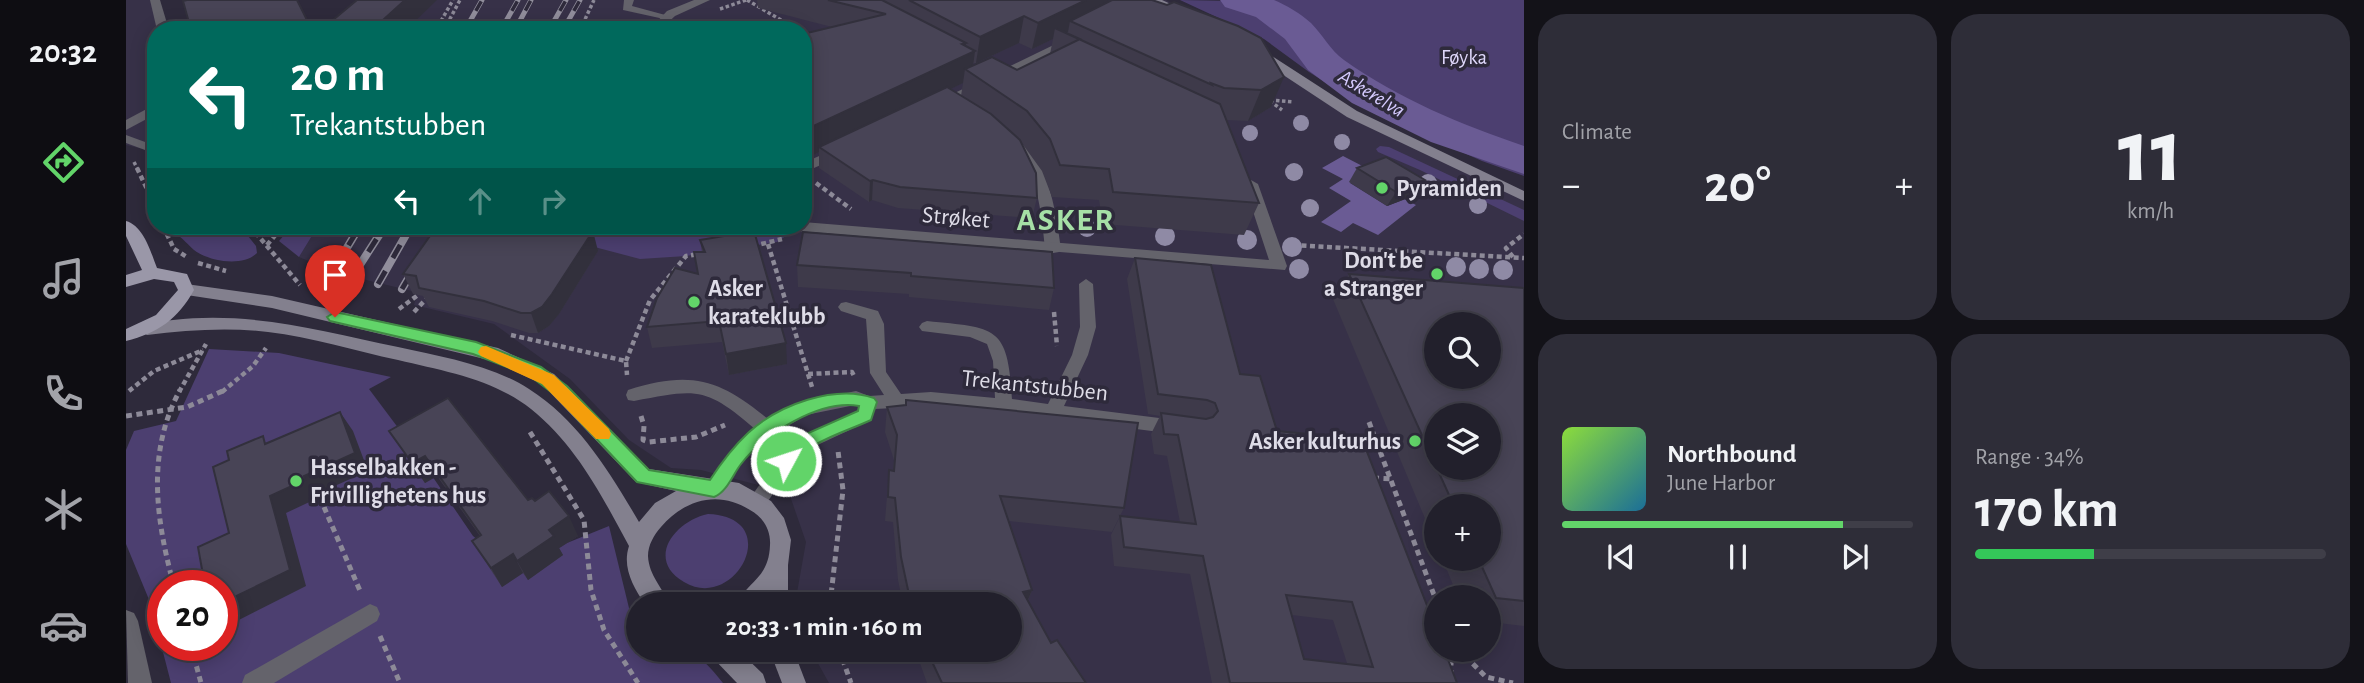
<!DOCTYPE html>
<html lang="en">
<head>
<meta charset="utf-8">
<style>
  :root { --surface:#22202c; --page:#2e2d38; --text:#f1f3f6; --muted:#a2a3a9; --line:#3f3e48; --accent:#62d469 }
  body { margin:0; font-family:"Alegreya Sans",sans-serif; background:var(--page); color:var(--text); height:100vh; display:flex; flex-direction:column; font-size:26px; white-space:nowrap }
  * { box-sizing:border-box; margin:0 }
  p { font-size:23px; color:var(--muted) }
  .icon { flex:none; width:38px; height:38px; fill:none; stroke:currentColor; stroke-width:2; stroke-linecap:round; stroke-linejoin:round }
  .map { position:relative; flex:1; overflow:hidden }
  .drawer { display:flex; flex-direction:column; gap:14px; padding:14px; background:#131218; width:840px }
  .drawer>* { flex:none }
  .guide { position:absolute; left:21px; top:21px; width:665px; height:214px; border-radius:28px; box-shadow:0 4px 18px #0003,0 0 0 2px var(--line); background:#00695c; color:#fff; overflow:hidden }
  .tools { position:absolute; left:1298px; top:312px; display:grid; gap:14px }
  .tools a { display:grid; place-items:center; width:77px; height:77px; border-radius:50%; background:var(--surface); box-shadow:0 4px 18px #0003,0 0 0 2px var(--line); font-size:35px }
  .speed { position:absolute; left:21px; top:570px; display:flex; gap:14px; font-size:35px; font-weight:700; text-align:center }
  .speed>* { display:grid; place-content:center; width:91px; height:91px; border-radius:50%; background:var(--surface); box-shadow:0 4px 18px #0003,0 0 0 2px var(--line); line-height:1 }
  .speed .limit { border:10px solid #d22; background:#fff; color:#111 }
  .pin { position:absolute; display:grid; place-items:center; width:60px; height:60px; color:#fff; margin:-72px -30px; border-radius:50% 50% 50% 0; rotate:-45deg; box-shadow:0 0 7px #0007 }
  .pin .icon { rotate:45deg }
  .me { position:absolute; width:77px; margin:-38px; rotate:50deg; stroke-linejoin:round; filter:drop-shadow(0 0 5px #0008) }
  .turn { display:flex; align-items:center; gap:24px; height:147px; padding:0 28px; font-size:32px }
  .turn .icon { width:91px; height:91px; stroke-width:2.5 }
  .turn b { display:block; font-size:49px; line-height:60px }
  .lanes { display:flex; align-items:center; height:66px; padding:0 28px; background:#0003; justify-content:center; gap:35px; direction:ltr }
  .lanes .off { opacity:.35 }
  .big { font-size:52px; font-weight:700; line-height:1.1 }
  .drawer .tile { flex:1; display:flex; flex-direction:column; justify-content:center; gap:10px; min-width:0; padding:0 24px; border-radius:28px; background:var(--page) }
  .drawer .dial { align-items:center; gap:0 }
  .dial b { font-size:91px; line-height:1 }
  .song { display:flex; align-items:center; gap:21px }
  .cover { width:84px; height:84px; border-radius:10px; background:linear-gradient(135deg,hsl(90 70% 55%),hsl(200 70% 35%)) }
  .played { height:7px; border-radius:4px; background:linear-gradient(90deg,var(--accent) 80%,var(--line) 80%) }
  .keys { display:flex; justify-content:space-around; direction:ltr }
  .heat { display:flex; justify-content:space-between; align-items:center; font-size:38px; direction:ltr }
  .charge { height:10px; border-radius:5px; background:linear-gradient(90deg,#34c759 34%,var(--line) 0) }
  .drawer .tiles { flex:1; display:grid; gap:14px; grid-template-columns:repeat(2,1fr) }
  .trip { position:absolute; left:500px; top:592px; width:396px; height:70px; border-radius:35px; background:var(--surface); box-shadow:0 4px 18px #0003,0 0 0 2px var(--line); font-weight:700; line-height:70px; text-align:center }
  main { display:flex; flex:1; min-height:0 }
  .tab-bar { display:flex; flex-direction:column; width:126px; justify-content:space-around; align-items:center; background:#0e0d12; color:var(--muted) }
  .tab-bar .icon { width:49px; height:49px }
  .tab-bar .current { color:var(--accent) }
  .tab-bar b { font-size:32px; color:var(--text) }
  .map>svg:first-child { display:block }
  .built { fill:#373148; fill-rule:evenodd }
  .green { fill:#4c3f70; fill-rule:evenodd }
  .water { fill:#6a5b94 }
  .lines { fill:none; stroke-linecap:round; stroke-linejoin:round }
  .river { fill:#6a5b94; fill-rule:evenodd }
  .path-far2 { stroke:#8d8a98; stroke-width:3.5; stroke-dasharray:3.5 2.5; stroke-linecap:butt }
  .path-far1 { stroke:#8d8a98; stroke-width:4.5; stroke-dasharray:5 3.5; stroke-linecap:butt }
  .path { stroke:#8d8a98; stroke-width:5; stroke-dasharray:6 4.5; stroke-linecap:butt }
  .service { fill:#64636b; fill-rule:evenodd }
  .pedestrian { fill:#64636b; fill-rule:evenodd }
  .minor { fill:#64636b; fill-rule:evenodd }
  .secondary { fill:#83808e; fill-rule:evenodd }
  .primary { fill:#9a97a8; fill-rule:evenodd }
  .rail-far1-casing { stroke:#918e9c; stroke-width:5 }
  .rail-casing { stroke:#918e9c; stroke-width:8 }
  .rail-far1 { stroke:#2e2a3b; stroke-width:3.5; stroke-dasharray:11; stroke-linecap:butt }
  .rail { stroke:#2e2a3b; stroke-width:5; stroke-dasharray:15; stroke-linecap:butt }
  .tree { fill:#8f8aa5 }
  .wall { fill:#3e3a4a; fill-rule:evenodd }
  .shaded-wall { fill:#32303c }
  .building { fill:#484456; stroke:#32303c; stroke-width:2; fill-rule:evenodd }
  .route { fill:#62d469; stroke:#408a44; stroke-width:2 }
  .slow { fill:#f59e0b }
  .poi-dot { fill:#62d469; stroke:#2e2a3b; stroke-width:2.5 }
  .labels { text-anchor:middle; stroke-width:7; stroke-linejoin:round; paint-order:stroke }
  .far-park-label { font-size:21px; fill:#dfd8fb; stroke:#2e2a3b }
  .far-water-label { font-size:21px; font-style:italic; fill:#d5cafe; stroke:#2e2a3b }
  .poi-label { font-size:24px; font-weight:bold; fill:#dedce7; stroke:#2e2a3b; text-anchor:start }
  .street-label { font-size:24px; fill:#dedce7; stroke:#2e2a3b }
  .district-label { font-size:32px; font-weight:bold; letter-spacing:2px; fill:#a6e0a6; stroke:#2e2a3b }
</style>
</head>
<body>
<main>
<nav class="tab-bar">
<b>20:32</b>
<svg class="icon current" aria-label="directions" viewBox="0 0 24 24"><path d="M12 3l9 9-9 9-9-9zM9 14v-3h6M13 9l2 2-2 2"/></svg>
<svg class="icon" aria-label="music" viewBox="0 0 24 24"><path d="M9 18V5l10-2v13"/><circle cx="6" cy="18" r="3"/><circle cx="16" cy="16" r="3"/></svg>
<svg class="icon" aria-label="phone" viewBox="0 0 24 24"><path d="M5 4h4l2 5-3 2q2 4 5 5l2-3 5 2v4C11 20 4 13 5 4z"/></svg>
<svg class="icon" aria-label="climate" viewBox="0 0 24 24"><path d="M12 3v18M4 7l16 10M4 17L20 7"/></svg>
<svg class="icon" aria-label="car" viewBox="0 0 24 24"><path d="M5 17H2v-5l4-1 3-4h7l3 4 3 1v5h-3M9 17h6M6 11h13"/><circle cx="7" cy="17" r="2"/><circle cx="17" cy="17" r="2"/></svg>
</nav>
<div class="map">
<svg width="1398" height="683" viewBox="0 0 1398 683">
  <rect width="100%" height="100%" fill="#2e2a3b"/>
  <g class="built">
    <path d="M0,0H25L32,30L30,152L0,145Z"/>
    <path d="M238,0H1040L1225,109L1398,192V683H703L684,649H884V604H669L680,542L663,493L575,470L545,468L503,440L444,379L368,324L288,305L291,294L286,291L211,273L173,257L192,226H677V30H211ZM1311,324H1363V376H1311ZM1311,415H1363V467H1311ZM1311,506H1363V558H1311ZM1311,597H1363V649H1311Z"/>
  </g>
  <g class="green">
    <path d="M1054,0L1107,1L1129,10L1108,0H1398V176L1356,161L1246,112L1183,72L1138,39Z"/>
    <path d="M1254,146L1263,147L1398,210V221L1294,170L1252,152L1250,149Z"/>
    <path d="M58,226H114L130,246L131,253C117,267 84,262 68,250C62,245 58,239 51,235L52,228Z"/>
    <path d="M166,226H192L173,257L153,241Z"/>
    <path d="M389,226H671L673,227L651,242L560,256L514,259Z"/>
    <path d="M83,349L153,353L265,377L243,389L285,445L347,536L366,551L384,580L441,543L483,526L503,608L513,615V649C560,649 566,644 597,683H45L24,602L0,544V450L8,431L50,421ZM37,586H96V646H37Z"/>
    <path d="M582,514C660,517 609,613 558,582C519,559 549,521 582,514Z"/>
  </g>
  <path class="water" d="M1217,156L1248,172L1224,183L1261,206L1278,199L1290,205L1252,235L1227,223L1215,232L1195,222L1225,201L1203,188L1217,179L1196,168Z"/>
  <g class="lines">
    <path class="river" d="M1094,0H1148C1160,5 1175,14 1185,23C1197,35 1204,50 1218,60C1273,99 1334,124 1398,146V174L1305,142L1226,103L1182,70L1159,39L1130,17L1099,7Z"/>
    <g class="path-far2">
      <path d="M621,0L672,30"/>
      <path d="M594,9L620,0"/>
      <path d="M315,21L327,0"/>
      <path d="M318,30L334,0"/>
      <path d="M454,30L468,0"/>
      <path d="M1144,100L1167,102"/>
      <path d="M1144,101L1156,110"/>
      <path d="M8,162L12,170"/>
    </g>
    <g class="path-far1">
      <path d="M11,168L30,208"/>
      <path d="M690,183L725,209"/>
      <path d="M37,226L48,249L61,257"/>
      <path d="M124,226L174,285"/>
      <path d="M642,244L686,387"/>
      <path d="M141,245L157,226"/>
      <path d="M1167,245L1398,258"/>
      <path d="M627,246L656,239"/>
      <path d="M1387,257L1380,248L1398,234"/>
      <path d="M72,263L100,271"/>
      <path d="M273,309L292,295"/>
      <path d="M288,312L301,298"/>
      <path d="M928,312L931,346"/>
      <path d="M385,335L500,361L501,375"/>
      <path d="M500,361L524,300L560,256L573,254"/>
      <path d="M682,374L726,372L728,376"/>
      <path d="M3,391L28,371L77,350"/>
      <path d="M53,392L80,344"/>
      <path d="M96,392L127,366L140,348"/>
    </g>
    <g class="path">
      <path d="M0,416L61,407L99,390"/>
      <path d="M515,416L518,426L517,440L523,442L570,437L599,425"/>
      <path d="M1243,422L1311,603"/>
      <path d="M404,432L458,520L465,590L478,630L512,683"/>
      <path d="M1247,478L1266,479"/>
      <path d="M198,507L235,593"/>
      <path d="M48,586C30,520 20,453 54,390"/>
      <path d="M704,604L717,490L712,451"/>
      <path d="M254,636L274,683"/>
      <path d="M65,646L75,683"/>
      <path d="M713,649L725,683"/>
      <path d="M1325,649V683"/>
      <path d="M1332,649L1360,677L1387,683"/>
    </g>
    <g class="service">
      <path d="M498,0H508L506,6L543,16L538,19L497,10Z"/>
      <path d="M77,14L86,16L41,30L31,28Z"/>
      <path d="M0,135L30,146V154L0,143Z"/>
      <path d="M960,279L967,284L970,327L962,355L938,406L1049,420L1055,422L1058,427L1055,432L1049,434L878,412L805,406L749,409L745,420L683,449L666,466L638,507L631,509L624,507L622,501L654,456L671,439L732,411L733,406L729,405L680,415L637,441L615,463L595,495L588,497L581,495L579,489L581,483L603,453L629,429C579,386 571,389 508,401L502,400L500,395L502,390C565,370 594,379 643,420L676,402L730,391L743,396L758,395L744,373L740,319L715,311L712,307L715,303L720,302L752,311L758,324L760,372L775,394L805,392L869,398L867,361L861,344L844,337L796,331L793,327L796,323L801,321C870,328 882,325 886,399L922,404L946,355L954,327L953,284Z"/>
      <path d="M244,604L251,607L254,614L251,621L148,683H116L119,675Z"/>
    </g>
    <path class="pedestrian" d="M888,139C922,150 931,218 935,248L933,252L927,253L919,248C916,220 914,190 899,165C895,157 887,150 881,143Z"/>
    <g class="minor">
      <path d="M24,0H34L43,30H31Z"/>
      <path d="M568,0H584L549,16L534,30H523L541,11Z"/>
      <path d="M944,37L950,40L948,42L817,107L812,108L806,104Z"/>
      <path d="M30,104V114L0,130V120Z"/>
      <path d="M714,147L719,148V154L677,173V163Z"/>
      <path d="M1125,180L1132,184L1161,266L1159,270L671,231L663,226H677V222L1143,260L1118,184Z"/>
      <path d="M0,610L8,613L12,621L26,683H2Z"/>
    </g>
    <g class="secondary">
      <path d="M1028,0H1036L1066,14L1057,16L1028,4Z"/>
      <path d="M1130,51H1138L1231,111L1398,191V201L1221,117L1130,57Z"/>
      <path d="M60,284L146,296L372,348L428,374L523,469L613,483L645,501L658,518L665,540L662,565V604H611C621,581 643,579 644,545C645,530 637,517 624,510C593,490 559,499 535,527C528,535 522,545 522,556C523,576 536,586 543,604H519C507,587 496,567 503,546C476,496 450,445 405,409C367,379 318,371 272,360C229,351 186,337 142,332C102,327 61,330 21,335L12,329C18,320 36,321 47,320C125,311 196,331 272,347C315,357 364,364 403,389C453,421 483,471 513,522L529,503L550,491L510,482L416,384L367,361L146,308L54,294L52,290L54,286Z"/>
      <path d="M582,649H611L637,674L640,683H611L586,657Z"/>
      <path d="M643,649H667L680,683H656Z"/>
    </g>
    <path class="primary" d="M0,221C18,226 25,253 31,268L61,274L68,290C52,319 32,333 0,341V329L30,315L52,290L48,282L28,279L0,287V275L16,270L0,236Z"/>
    <defs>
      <g id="rail-far1">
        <path d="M339,30L356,0"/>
        <path d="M375,30L392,0"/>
        <path d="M389,30L405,0"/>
        <path d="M423,30L440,0"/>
        <path d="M437,30L454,0"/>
      </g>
      <g id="rail">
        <path d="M207,271L234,226"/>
        <path d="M226,277L259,226"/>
        <path d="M252,284L285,226"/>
        <path d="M276,289L290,265"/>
      </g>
    </defs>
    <use href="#rail-far1" class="rail-far1-casing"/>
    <use href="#rail" class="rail-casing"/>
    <use href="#rail-far1" class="rail-far1"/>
    <use href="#rail" class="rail"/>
  </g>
  <g class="tree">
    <circle cx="1175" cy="123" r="8"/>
    <circle cx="1124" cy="133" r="8"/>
    <circle cx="1216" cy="142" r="8"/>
    <circle cx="1168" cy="172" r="9"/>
    <circle cx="1302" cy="183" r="9"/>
    <circle cx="1352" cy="205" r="9"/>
    <circle cx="1184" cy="208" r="9"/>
    <circle cx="961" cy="228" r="9"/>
    <circle cx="1039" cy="236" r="10"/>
    <circle cx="1121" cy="240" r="10"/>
    <circle cx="1166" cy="247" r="10"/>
    <circle cx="1330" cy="267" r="10"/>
    <circle cx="1173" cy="269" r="10"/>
    <circle cx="1353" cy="269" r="10"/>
    <circle cx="1377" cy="270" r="10"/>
  </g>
  <g class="wall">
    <path d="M631,0H983V2L1041,5L1112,26L1145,107L1122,121L1100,120L1133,203L1118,235L977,224L973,200L926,197L916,171L895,142L911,198L906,218L772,208L746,200L743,202L693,168V152L680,159L677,157V34L706,27L632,8ZM927,39L924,54L891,70L847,65L848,63H850L893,43L906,49ZM837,83L835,96L824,89Z"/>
    <path d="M1231,168L1299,180L1290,195L1261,206L1223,182Z"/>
    <path d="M677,232L928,288L923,310L783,297V294L672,287L671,265Z"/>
    <path d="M574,240L661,364L603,375L596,342L526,348L521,327L571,274L568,252H576Z"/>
    <path d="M472,251L433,314L423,326L412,333H403L366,321L303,307L297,296L287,294L277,274Z"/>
    <path d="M1009,258L1114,374L1151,431L1331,683H1086L1064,574L988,566L985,535L994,516L1054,522L1041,456L1028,454L1025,434L1034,416L1022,414L1001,279ZM1166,615L1207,620L1221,663L1178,659Z"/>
    <path d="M1223,274L1398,288V626L1363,622V597H1332L1316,558H1363V506H1311V547L1207,299Z"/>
    <path d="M761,407L998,508L986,532L883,521L906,590L902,601L925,643L960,683H801L789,649H884V604H777L772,580L767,522L759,521L763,470L767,471L768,460L759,432Z"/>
    <path d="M263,431L402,500L409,501L452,536L433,548L437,555L402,580L397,573L376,587L346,541L354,536L311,476L299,483Z"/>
  </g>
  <g class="shaded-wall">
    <path d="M279,0H311L280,30H246Z"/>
    <path d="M960,0H983L979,14L944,21L942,32L940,33L929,28L927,39L906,49L912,23Z"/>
    <path d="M898,16L893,43L850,63L854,37Z"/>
    <path d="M840,43L838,57L849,51L846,74L839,69L837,83L697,150L693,147V152L680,159L679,130Z"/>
    <path d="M1158,77L1145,107L1122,121L1135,90Z"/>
    <path d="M747,180L746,200L743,202L744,181Z"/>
    <path d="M1299,180L1290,195L1261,206L1270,192Z"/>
    <path d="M467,231L472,251L433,314L423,326L412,333L405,313Z"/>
    <path d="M660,343L661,364L603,375L600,354Z"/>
    <path d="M214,412L227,431L242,471L193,493L194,497L160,513L180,586L103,625L96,619V603L144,496L178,476Z"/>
    <path d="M299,456L311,476L299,483L286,463Z"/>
    <path d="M443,516L452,536L433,548L437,555L402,580L391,561L423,530Z"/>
    <path d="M387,554L397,573L376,587L365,568Z"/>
    <path d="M906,590L897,612V592Z"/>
  </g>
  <g class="building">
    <path d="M61,0H171L186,30H65L57,1Z"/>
    <path d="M231,0H279L246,30H195Z"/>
    <path d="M702,0H756L840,43L836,44L849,51L679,130L677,129V34L760,14Z"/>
    <path d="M783,0H960L912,23L898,16L854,37Z"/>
    <path d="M986,0H1026L1041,5L1048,2L1112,26L1135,38L1158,77L1135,90L1098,88L1085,83L1086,85L944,21Z"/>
    <path d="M929,28L1094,104L1133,203L987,192L983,169L934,165L924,139L901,111L839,69L866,57L891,70L954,39Z"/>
    <path d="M821,87L865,114L894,140L910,173L911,198L774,187L747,180L744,181L693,147Z"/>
    <path d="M1260,157L1299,180L1270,192L1231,168Z"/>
    <path d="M311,226H416L467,231L426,294L416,307L405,313H395L358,301L293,288L290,276L277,274Z"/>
    <path d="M628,231L660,343L600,354L593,321L521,327L531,298L549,268L572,274L568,252H579L574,240Z"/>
    <path d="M677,232L926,252L928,288L785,276V273L671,265Z"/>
    <path d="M1009,258L1085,265L1114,374L1134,376L1151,431L1236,439L1311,631V649H1318L1331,683H1104L1077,556L998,547L994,516L1070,524L1052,435L1038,434L1035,413L1080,419L1087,417L1092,411L1089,403L1081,400L1032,394ZM1160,595L1226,602L1247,667L1178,659Z"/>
    <path d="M1223,274L1398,288V601L1370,598L1352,558H1363V506H1328ZM1311,324H1363V376H1311ZM1311,415H1363V467H1311Z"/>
    <path d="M322,398L402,500L406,498L409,501L423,491L443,516L423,530L428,536L391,561L387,554L365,568L346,541L355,535L299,456L286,463L263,431Z"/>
    <path d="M780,400L1012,423L998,508L874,496L906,590L897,592L925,643L931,640L960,683H816L800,649H884V604H785L775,557L769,498L762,497L763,470L768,471L771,435L761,407L780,405Z"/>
    <path d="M214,412L229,453L178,476L179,480L144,496L164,570L96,603V586H79L72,547L103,533L87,467L103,460L101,451L137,436L139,444Z"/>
  </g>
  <path class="route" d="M209,312L350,342L415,367L441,386L523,470L584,480C595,463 607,447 622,433C652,405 709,384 748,398L751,402L745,420C726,429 702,436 684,448C673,456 669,472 654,467L651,461L671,438L732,411L733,406C694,399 638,434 615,464C607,474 601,492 588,497L511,482L429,395L404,376L347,354L204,321L201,317Z"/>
  <path class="slow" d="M360,346L428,375L483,429L485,434L483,439H470L416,384L355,356L352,352L355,347Z"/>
  <g class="poi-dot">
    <circle cx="1256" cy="188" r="7"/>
    <circle cx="1311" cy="274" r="7"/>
    <circle cx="568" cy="302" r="7"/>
    <circle cx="1289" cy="441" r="7"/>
    <circle cx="170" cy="481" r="7"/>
  </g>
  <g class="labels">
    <g class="far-park-label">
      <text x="1338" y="64">Føyka</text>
    </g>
    <g class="far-water-label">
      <text transform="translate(1246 93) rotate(31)" y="7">Askerelva</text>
    </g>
    <g class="poi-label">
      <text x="1270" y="196">Pyramiden</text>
      <text x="1297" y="268" text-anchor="end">Don't be<tspan x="1297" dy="28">a Stranger</tspan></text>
      <text x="582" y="296">Asker<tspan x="582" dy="28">karateklubb</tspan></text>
      <text x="1275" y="449" text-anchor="end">Asker kulturhus</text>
      <text x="184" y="475">Hasselbakken -<tspan x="184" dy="28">Frivillighetens hus</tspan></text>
    </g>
    <g class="street-label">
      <text transform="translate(830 217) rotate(5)" y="8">Strøket</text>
      <text transform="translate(909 385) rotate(6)" y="8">Trekantstubben</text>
    </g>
    <g class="district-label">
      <text x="940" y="230">ASKER</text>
    </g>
  </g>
</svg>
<div class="tools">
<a><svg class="icon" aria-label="search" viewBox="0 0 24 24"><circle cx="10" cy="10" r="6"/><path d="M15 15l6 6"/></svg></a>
<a><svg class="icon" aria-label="layers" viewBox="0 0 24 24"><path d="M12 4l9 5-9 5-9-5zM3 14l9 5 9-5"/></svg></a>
<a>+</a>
<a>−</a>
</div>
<div class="speed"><div class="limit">20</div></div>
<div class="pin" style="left:209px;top:317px;background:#d93025"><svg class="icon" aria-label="arrive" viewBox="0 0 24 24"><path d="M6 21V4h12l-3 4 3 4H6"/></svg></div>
<svg class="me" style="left:660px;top:461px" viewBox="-20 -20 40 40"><circle r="17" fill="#62d469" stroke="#fff" stroke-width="3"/><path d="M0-11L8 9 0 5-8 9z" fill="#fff"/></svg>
<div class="trip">20:33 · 1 min · 160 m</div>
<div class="guide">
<div class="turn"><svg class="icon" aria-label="left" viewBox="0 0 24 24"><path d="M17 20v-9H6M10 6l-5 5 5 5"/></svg><div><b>20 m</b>Trekantstubben</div></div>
<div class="lanes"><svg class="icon" aria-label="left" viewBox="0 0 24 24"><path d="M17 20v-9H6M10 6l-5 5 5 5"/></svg><svg class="icon off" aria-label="ahead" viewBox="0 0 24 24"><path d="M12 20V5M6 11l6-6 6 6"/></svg><svg class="icon off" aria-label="right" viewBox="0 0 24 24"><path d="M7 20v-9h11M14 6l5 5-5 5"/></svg></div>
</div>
</div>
<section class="drawer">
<div class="tiles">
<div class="tile"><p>Climate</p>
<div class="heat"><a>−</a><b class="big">20°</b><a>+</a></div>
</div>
<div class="tile dial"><b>11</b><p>km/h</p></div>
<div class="tile">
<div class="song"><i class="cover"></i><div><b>Northbound</b><p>June Harbor</p></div></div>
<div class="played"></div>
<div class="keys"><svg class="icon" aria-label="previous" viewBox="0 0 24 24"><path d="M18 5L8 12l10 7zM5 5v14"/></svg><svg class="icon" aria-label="pause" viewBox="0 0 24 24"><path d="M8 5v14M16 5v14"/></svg><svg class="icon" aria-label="next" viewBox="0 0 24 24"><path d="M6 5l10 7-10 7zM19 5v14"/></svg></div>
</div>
<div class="tile"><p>Range · 34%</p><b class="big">170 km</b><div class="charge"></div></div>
</div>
</section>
</main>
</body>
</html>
